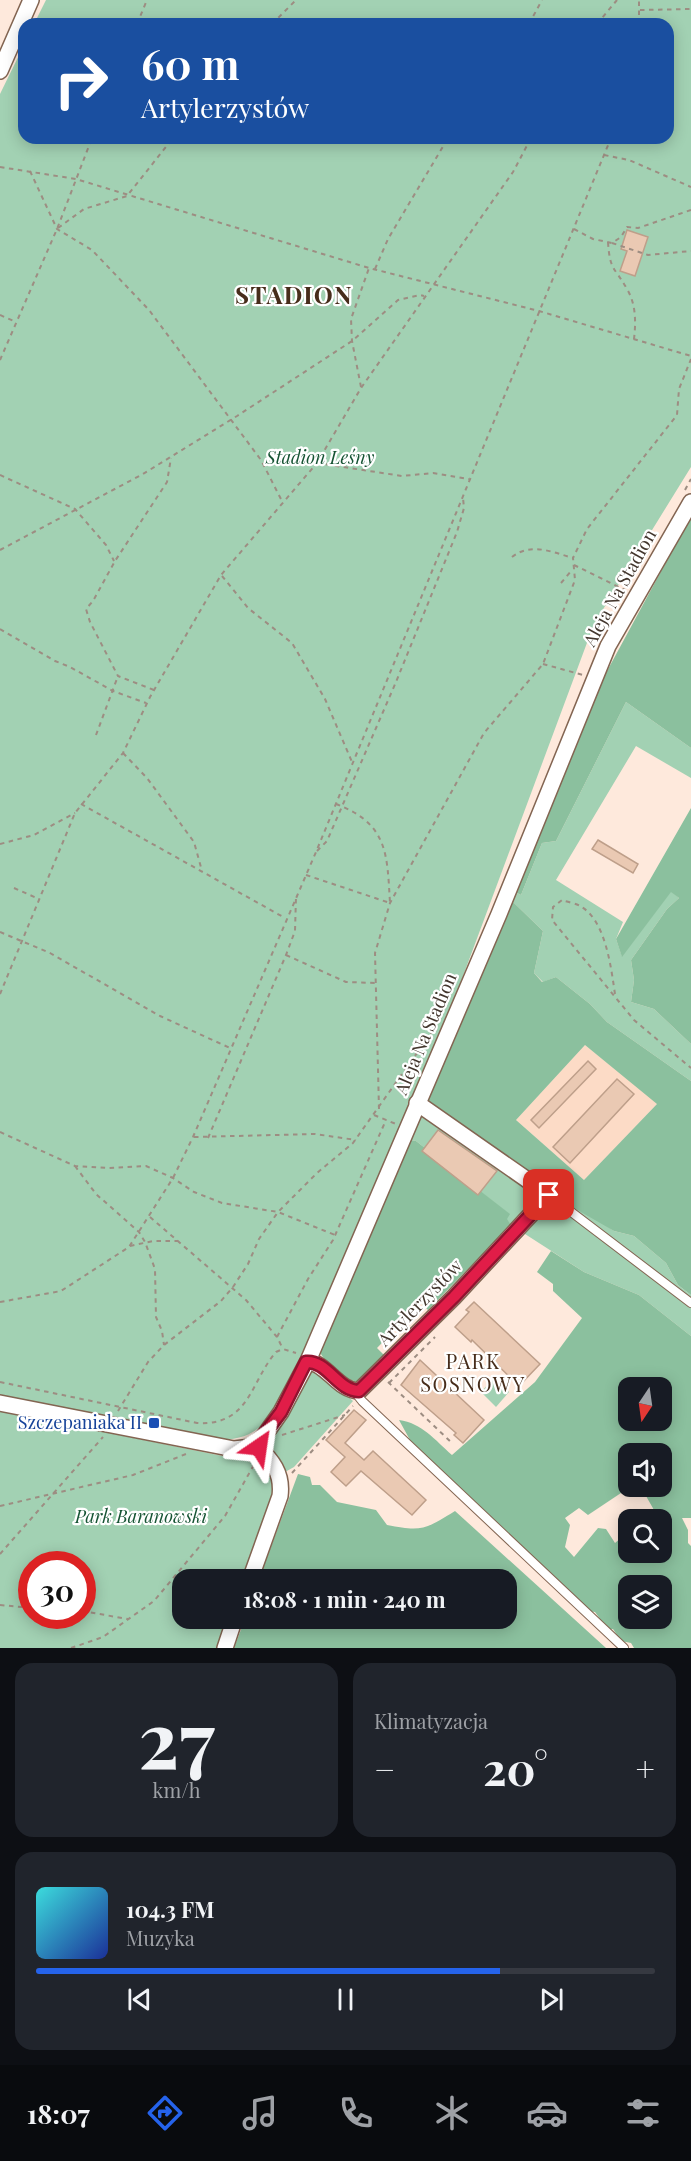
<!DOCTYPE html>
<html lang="pl">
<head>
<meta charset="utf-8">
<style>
  :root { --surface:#171b24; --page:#20242c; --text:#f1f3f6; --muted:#9ea1a6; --line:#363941; --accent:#2563eb }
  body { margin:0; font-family:"Playfair Display",serif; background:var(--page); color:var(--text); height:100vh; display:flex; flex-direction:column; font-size:22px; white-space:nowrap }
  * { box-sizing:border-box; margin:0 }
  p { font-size:20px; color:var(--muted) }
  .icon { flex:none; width:33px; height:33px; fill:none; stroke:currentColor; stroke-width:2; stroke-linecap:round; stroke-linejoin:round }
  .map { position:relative; height:1648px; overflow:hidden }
  .drawer { display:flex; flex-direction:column; gap:15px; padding:15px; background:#0d0f14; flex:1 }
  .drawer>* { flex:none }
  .banner { position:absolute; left:18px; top:18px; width:656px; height:126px; border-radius:18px; box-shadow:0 3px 15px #0003; background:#1a4fa0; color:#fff; overflow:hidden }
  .needle { width:39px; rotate:193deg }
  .fabs { position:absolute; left:618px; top:1377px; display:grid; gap:12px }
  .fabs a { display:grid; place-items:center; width:54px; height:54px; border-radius:12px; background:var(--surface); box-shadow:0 3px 15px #0003; font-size:30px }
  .speed { position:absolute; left:18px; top:1551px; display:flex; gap:12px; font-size:30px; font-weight:700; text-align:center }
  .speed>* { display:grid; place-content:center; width:78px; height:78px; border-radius:50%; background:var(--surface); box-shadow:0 3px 15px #0003; line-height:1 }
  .speed .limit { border:9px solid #d22; background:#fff; color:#111 }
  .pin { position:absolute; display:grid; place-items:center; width:51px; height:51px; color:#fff; margin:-26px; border-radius:12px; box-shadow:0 3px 9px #0006 }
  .me { position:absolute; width:66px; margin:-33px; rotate:32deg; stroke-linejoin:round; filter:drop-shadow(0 0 4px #0008) }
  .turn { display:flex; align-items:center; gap:21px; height:126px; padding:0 24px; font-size:27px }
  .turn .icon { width:78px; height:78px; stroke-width:2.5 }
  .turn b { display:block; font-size:42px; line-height:51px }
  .big { font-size:45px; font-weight:700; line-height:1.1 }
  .drawer .widget { flex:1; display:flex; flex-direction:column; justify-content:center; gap:9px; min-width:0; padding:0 21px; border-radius:18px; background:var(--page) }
  .drawer .dial { align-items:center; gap:0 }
  .dial b { font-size:78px; line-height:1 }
  .song { display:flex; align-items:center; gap:18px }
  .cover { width:72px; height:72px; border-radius:9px; background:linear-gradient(135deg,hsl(180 70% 55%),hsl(230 70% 35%)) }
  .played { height:6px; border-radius:3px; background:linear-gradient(90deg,var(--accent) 75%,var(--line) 75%) }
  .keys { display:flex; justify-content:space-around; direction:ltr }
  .heat { display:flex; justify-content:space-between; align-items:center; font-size:33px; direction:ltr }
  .drawer .tiles { flex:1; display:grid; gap:15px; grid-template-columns:1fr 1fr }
  .widget:last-child { grid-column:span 2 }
  .trip { position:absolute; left:172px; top:1569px; width:345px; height:60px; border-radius:18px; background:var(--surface); box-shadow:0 3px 15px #0003; font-weight:700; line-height:60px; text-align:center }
  .menu { display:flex; height:96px; justify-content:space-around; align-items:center; background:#090b0e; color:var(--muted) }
  .menu .icon { width:42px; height:42px }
  .menu .on { color:var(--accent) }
  .menu b { font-size:27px; color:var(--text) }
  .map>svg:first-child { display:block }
  .built { fill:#fcdbc6 }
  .green { fill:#a2d1b3; fill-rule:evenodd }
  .forest { fill:#8bc09e; fill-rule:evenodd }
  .building { fill:#eac9b3; stroke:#be9f8a; stroke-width:1.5 }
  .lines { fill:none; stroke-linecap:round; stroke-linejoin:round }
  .lane-casing { stroke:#836552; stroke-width:10 }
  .street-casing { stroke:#836552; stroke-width:18 }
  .path { stroke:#9d8d82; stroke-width:2; stroke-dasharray:4.5 4.5; stroke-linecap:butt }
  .lane { stroke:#fff; stroke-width:8 }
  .street { stroke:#fff; stroke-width:15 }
  .route-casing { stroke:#92132f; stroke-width:15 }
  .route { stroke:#e11d48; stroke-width:10 }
  .transit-dot { fill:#1a4fb4; stroke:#fff; stroke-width:2 }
  .labels { text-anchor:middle; stroke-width:4.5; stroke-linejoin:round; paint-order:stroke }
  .park-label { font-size:18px; font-style:italic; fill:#165434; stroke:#fff }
  .street-label { font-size:18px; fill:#43362d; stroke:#fff }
  .transit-label { font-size:18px; fill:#164399; stroke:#fff; text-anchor:end }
  .neighbourhood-label { font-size:20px; letter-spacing:1.5px; fill:#472d1b; stroke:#fff }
  .district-label { font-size:24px; font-weight:bold; letter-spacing:1.5px; fill:#472d1b; stroke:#fff }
</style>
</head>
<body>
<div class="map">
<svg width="691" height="1648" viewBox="0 0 691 1648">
  <rect width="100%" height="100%" fill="#fee9dc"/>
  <path class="built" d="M585,1045L658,1103L584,1180L516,1120Z"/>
  <g class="green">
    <path d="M46,0H691V467L594,624L450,1011L286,1391C266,1424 257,1440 215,1440L0,1398V94L24,45V138H668V24H34Z"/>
    <path d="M626,702L691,748V778L636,746L556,880L623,922L616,939L622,956L671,891L679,898L667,909L631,960L634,980L631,1002L654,1009L691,1044V1081L607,1022L590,1004L556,977L543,982L534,973L543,931L511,900L513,891L521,895L542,843L556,841Z"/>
    <path d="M425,1101L614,1231L634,1236L666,1263L678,1285L691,1295V1336L639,1295L584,1272L511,1225L506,1219L509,1214L416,1141L411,1140Z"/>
    <path d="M312,1369L318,1371L353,1401L294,1467L285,1472L271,1445L273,1435Z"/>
    <path d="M494,1378L509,1392L496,1407L481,1392Z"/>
    <path d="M0,1411L257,1463C266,1468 272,1475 272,1485C274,1502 250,1560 244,1579L183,1580V1618L230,1619L219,1648H0ZM32,1564H82V1616H32Z"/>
  </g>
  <g class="forest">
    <path d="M691,516V748L626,702L556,841L542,843L521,895L513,891L600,684Z"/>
    <path d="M691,808V1044L654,1009L631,1002L634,980L631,960L667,909L679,898L671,892L622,957L616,939Z"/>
    <path d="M511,900L543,931L534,973L542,982L556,977L590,1004L607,1022L691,1081V1295L678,1285L666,1263L634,1236L614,1231L574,1208L425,1101ZM585,1045L657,1104L584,1180L516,1120Z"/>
    <path d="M411,1140L416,1141L510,1214L507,1219L511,1225L428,1310L421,1303L377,1348L387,1358L359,1382C345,1381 324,1363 319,1350Z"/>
    <path d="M551,1251L584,1272L639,1295L691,1336V1518H682L688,1530V1543L691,1546V1648H634L631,1643L621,1641L613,1629L608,1630L595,1612L587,1611L439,1472L410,1440L399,1420C422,1423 435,1440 452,1455L535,1382L582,1318L553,1291V1284L537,1272ZM628,1388H662V1420H628ZM628,1454H662V1486L635,1487L646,1496L654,1510L643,1519L662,1520V1552H628V1532L615,1543L606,1529L598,1528L574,1557L565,1547L570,1525L565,1518L579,1508L588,1515L630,1487ZM628,1586H662V1618H628Z"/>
    <path d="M298,1474L310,1477L312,1485H320L337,1502L376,1510L387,1525C422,1532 426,1529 455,1511L606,1648H234L245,1619L507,1618V1580L259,1579Z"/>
  </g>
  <g class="building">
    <path d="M627,230L648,237L635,276L620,271L627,251L621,249Z"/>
    <path d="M598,840L638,864L633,873L592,849Z"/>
    <path d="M588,1061L596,1069L539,1128L531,1120Z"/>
    <path d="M617,1079L634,1094L570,1163L553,1147Z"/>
    <path d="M438,1130L497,1171L478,1195L422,1151Z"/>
    <path d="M474,1302L540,1364L519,1386L472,1340L471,1342L455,1327L469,1312L466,1310Z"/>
    <path d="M420,1360L484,1420L463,1443L454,1435L456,1433L401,1385Z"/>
    <path d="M354,1410L366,1420L345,1443L364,1460L373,1451L426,1500L412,1515L361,1471L346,1486L331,1472L345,1457L326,1440Z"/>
  </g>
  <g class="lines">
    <defs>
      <g id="lane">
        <path d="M549,1195L691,1303"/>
        <path d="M354,1391L362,1401L624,1648"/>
      </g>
      <g id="street">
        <path d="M0,71L31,0"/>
        <path d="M308,1361C327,1364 339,1391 359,1391L454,1297L549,1195L417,1103"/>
        <path d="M0,1403L234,1449L252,1447L264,1436L281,1412L308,1361L499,914L608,646L691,502"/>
        <path d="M250,1580L280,1496C283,1473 272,1460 256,1445"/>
        <path d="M225,1648L235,1618"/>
      </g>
    </defs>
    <use href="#lane" class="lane-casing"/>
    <use href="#street" class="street-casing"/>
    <g class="path">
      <path d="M640,10L691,9"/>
      <path d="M137,24L147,0"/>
      <path d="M272,24L296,0"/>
      <path d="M529,24L542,0"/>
      <path d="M597,24L617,0"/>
      <path d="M639,24V0"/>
      <path d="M604,155L629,160L691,187"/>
      <path d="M0,167L76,179L369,268L539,311L691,356"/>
      <path d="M30,171L57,229L92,250L149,310L261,460L283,503"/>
      <path d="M58,228L84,209L127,196L173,138"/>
      <path d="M574,229L593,239L612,243L621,237L627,227L638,228L691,210"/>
      <path d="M608,242C610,271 614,266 627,289C636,304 636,322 634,339"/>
      <path d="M612,243L648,255L691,251"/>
      <path d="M375,269L388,239L448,138"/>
      <path d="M0,315L16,322"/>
      <path d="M0,360L57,229L92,138"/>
      <path d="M361,387L352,341L351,319L369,268"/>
      <path d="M317,463L402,476L433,473L469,479"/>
      <path d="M0,475L75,509L106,545L114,561"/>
      <path d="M685,490L691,479"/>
      <path d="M0,550L143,474L237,416L352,341L398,300L420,295L424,296"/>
      <path d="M512,557C531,542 552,552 573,558"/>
      <path d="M574,565L625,590"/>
      <path d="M222,576L248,608L292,643L325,699L352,762"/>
      <path d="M561,583L572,570"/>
      <path d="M0,629L55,661L70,667L113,691L146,703"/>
      <path d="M543,664L583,675"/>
      <path d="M154,690L118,676L90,622L86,609L93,601L115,561L167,482L171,458"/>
      <path d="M96,735L118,676"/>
      <path d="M123,753L147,778L194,842L202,871"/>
      <path d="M81,804L285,918"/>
      <path d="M0,844L34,835L75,813"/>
      <path d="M317,851L327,841L396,682L457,532L464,508L463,498"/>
      <path d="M306,875L390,903C387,853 388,824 336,804"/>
      <path d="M14,888L39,899"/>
      <path d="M0,932L50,953L160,1016L230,1048"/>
      <path d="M286,955L346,982L377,983"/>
      <path d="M0,994L75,813L123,753L150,697L221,575L317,463L361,388L513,172L531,138"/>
      <path d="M615,994C611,968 606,920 580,906C575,903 567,902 562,900L553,907L552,920L634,1020L691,1068"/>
      <path d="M379,1109L375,953L390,903L484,733L543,664L575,580L573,558L587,529L677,415L679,389L691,359"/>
      <path d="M374,1115L396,1124"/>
      <path d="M0,1132L75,1166L108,1168L146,1166L173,1178L194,1192L222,1203L278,1212L335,1235"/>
      <path d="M194,1137L315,1134L356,1140"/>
      <path d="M208,1138L286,955L295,931L296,897"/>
      <path d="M75,1166L96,1194L139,1232L145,1242L155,1269L156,1317L162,1331L164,1345"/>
      <path d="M150,1217L246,1300L277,1337L283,1349"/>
      <path d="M130,1246L153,1241H178"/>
      <path d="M0,1302L61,1291L129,1247L173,1178L193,1137L316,852L611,138"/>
      <path d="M277,1337L308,1279L333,1240L386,1120"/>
      <path d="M0,1382L197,1423C250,1426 250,1382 276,1352L283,1349L296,1353"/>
      <path d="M388,1382L453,1444"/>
      <path d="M389,1383L435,1337"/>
      <path d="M118,1411L148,1362L164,1345L221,1301L233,1287L248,1264L259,1239L278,1212L317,1173L353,1143L434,1029"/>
      <path d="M282,1435L345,1415"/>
      <path d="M292,1473L353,1406"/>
      <path d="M0,1506L133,1475L186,1454"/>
      <path d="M0,1554L103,1437"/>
      <path d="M0,1605L32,1608"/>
      <path d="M82,1611L128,1619"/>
      <path d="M71,1648L103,1637L154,1601L225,1516L255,1463"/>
    </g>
    <use href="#lane" class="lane"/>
    <use href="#street" class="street"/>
  </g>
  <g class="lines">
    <defs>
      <path id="route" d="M259,1447L256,1445L281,1412L306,1362C327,1360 338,1391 359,1391L454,1297L549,1195"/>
    </defs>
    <use href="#route" class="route-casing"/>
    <use href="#route" class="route"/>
  </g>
  <rect class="transit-dot" x="148" y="1417" width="12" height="12" rx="3"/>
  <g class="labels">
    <g class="park-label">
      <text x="320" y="464">Stadion Leśny</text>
      <text x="141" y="1523">Park Baranowski</text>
    </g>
    <g class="street-label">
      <text transform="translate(620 588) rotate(-61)" y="6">Aleja Na Stadion</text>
      <text transform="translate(426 1034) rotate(-67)" y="6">Aleja Na Stadion</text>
      <text transform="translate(420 1303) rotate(-46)" y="6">Artylerzystów</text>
    </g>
    <g class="transit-label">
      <text x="142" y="1429">Szczepaniaka II</text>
    </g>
    <g class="neighbourhood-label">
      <text x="473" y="1369">PARK<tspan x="473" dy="23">SOSNOWY</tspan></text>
    </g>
    <g class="district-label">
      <text x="294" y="304">STADION</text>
    </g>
  </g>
</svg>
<div class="fabs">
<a><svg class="needle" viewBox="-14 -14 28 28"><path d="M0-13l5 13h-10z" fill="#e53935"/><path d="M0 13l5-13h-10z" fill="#9ea1a6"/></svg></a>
<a><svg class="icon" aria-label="sound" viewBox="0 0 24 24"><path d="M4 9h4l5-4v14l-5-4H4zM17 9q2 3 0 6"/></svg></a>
<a><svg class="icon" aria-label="search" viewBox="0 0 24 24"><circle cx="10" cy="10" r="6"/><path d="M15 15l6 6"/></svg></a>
<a><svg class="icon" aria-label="layers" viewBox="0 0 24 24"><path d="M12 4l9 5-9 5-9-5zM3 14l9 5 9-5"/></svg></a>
</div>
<div class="speed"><div class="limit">30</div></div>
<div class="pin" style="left:549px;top:1195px;background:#d93025"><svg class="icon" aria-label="arrive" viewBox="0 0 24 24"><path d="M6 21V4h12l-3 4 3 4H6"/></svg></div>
<svg class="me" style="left:259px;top:1447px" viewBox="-20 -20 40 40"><path d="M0-17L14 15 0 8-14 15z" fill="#e11d48" stroke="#fff" stroke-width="4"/></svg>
<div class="trip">18:08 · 1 min · 240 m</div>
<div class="banner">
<div class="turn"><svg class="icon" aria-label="right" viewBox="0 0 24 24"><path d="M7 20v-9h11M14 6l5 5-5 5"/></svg><div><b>60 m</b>Artylerzystów</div></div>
</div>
</div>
<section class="drawer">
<div class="tiles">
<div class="widget dial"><b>27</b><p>km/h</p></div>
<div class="widget"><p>Klimatyzacja</p>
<div class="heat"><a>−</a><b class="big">20°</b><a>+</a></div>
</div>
<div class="widget">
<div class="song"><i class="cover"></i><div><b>104.3 FM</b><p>Muzyka</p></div></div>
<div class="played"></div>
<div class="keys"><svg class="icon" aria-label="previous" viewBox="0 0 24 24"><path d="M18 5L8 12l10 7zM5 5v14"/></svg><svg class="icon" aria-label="pause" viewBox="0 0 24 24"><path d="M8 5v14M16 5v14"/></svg><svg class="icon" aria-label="next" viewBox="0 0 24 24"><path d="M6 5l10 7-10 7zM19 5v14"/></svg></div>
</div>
</div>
</section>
<nav class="menu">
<b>18:07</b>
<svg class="icon on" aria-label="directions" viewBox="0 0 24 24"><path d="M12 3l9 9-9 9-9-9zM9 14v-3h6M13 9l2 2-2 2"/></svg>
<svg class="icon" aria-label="music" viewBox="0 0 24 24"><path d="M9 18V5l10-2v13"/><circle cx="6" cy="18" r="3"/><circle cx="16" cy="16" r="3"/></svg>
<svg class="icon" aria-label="phone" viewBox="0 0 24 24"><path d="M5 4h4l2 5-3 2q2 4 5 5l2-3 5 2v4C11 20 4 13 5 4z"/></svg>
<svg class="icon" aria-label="climate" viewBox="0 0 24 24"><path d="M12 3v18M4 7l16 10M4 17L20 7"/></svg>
<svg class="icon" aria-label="car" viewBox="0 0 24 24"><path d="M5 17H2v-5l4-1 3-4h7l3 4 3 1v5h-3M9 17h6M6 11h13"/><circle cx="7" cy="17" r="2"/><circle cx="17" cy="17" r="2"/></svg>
<svg class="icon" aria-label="filters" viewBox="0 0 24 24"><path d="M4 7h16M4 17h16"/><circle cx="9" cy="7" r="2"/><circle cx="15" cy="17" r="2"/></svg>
</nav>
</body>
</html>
